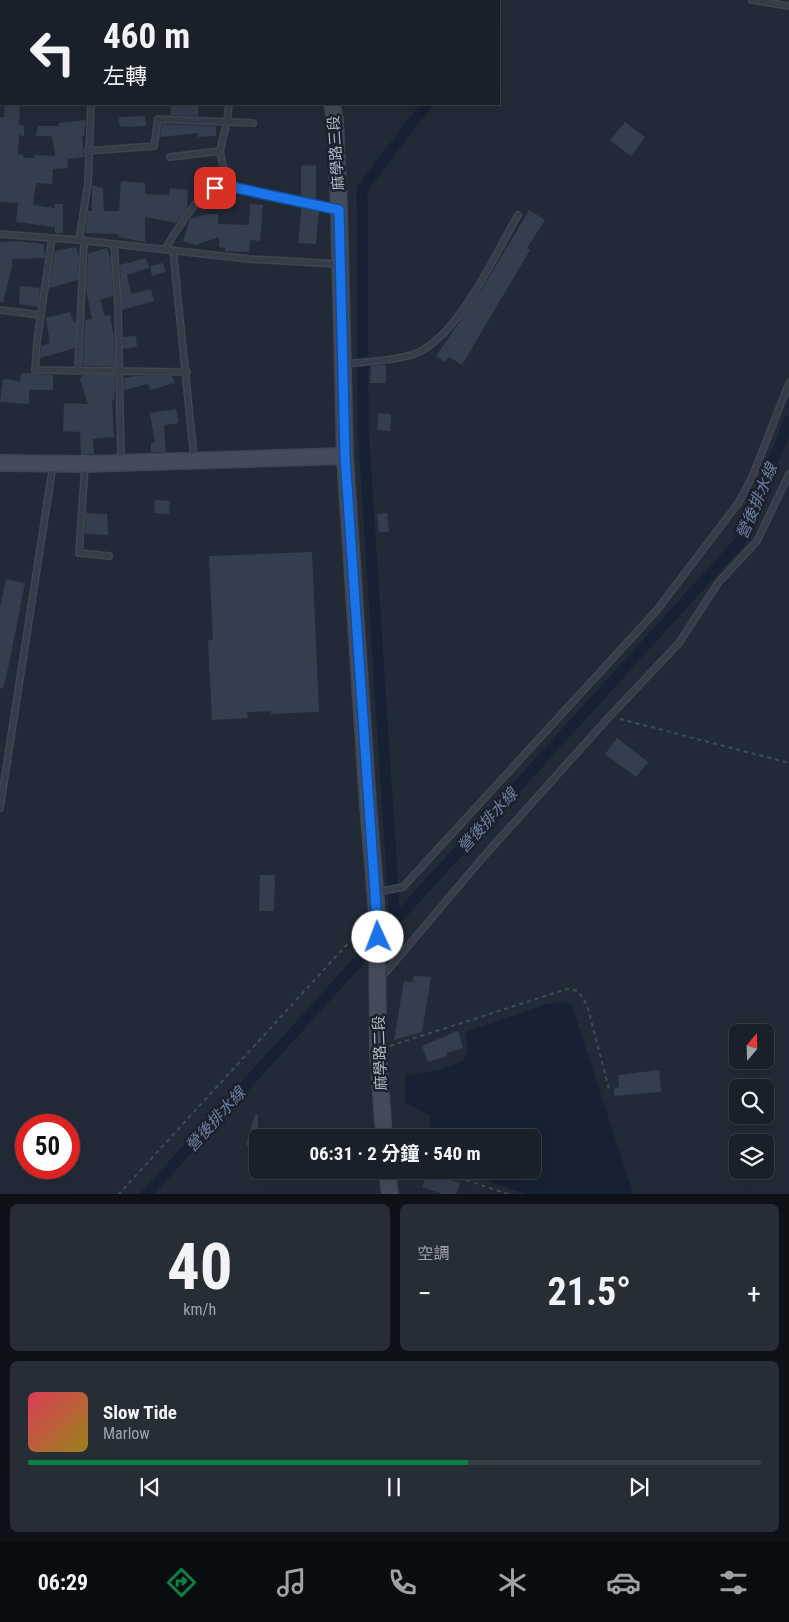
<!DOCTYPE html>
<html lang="zh-TW">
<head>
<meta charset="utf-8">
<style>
  :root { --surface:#1a2029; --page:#272d35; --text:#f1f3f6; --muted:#9fa3a8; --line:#383e46; --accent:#0b8043 }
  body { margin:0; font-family:"Roboto Condensed","Noto Sans TC",sans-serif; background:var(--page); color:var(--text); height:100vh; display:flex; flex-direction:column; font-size:19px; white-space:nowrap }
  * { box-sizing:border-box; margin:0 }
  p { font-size:16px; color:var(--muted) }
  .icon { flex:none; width:28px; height:28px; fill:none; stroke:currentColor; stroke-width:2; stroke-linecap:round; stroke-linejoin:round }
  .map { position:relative; height:1194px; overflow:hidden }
  .details { display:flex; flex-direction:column; gap:10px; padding:10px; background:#0e1217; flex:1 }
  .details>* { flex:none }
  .guide { position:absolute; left:0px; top:0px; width:500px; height:105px; box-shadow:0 5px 20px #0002,0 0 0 1px var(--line); background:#1a2029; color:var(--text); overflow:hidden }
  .needle { width:32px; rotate:19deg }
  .buttons { position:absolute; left:729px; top:1024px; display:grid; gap:10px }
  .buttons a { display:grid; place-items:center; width:45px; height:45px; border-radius:8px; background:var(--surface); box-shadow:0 5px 20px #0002,0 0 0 1px var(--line); font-size:25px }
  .speed { position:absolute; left:15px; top:1114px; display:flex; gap:10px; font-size:25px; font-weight:700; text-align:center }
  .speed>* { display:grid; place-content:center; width:65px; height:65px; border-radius:50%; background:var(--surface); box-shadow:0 5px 20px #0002,0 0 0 1px var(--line); line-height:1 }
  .speed .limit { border:8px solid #d22; background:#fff; color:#111 }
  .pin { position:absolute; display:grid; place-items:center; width:42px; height:42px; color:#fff; margin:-21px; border-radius:10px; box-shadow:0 2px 8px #0006 }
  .me { position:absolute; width:55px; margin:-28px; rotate:358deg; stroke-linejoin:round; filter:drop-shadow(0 0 4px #0008) }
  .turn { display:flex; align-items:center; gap:18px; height:105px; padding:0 20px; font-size:22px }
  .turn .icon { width:65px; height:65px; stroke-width:2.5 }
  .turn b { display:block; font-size:35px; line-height:42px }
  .big { font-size:38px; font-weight:700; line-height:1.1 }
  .details .widget { flex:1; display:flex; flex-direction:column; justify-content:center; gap:8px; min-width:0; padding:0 18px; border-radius:8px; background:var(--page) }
  .details .dial { align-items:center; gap:0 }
  .dial b { font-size:65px; line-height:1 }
  .song { display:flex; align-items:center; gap:15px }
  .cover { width:60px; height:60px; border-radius:8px; background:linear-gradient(135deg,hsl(350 70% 55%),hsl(50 70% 35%)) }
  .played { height:5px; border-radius:2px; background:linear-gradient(90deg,var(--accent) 60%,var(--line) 60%) }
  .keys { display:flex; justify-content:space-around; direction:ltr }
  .heat { display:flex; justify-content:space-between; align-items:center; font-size:28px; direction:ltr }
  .details .tiles { flex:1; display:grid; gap:10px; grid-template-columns:1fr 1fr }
  .widget:last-child { grid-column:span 2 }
  .trip { position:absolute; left:249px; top:1129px; width:292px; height:50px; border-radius:8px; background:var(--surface); box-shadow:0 5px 20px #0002,0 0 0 1px var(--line); font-weight:700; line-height:50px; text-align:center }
  .tabs { display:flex; height:80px; justify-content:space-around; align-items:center; background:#0a0d10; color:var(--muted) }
  .tabs .icon { width:35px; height:35px }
  .tabs .selected { color:var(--accent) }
  .tabs b { font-size:22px; color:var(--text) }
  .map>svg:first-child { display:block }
  .water { fill:#172134 }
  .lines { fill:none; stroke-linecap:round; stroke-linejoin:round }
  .canal { stroke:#172134; stroke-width:11 }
  .building { fill:#353e4e }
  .lane-casing { stroke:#3f4551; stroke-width:8 }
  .secondary-casing { stroke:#3f4551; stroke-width:18 }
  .path { stroke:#3d4e51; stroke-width:2; stroke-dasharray:4 4; stroke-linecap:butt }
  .lane { stroke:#363c48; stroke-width:5 }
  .secondary { stroke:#444b5a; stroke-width:15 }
  .route-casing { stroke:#114b97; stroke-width:12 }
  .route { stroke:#1a73e8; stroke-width:9 }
  .labels { text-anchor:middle; stroke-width:5; stroke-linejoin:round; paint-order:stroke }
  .street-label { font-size:15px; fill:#b1b7c4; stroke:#1b212c }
  .water-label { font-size:16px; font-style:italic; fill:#6c7fa1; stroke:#1b212c }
</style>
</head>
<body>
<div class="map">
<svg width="789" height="1195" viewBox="0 0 789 1195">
  <rect width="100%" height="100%" fill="#232a37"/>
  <path class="water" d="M562,1002L572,1005L633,1194H526L455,1170H532V1138L432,1137L429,1115L405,1103V1076L439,1070L463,1061L468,1051L466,1032L544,1005Z"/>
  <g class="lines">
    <g class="canal">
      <path d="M481,1L482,0"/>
      <path d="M395,921L363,427L362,189L427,104"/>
      <path d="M146,1195L742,539L789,421"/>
    </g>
  </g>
  <g class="building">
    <path d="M5,104H20L19,125H24V136L19,135L18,154L24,155L23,158H34V155L55,156L52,136H36L38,126H59V123L86,120L84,136H82L84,157L67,159L68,168L53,169L52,184L36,183L33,205L55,208V204H63V233H55V227L16,222L18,203L0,202V117H4Z"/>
    <path d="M170,104H198V116L171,115Z"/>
    <path d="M145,116L146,126L120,127L118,117Z"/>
    <path d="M625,122L645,137L631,156L610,140Z"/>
    <path d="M162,124L216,126V136L198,137V133L160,137Z"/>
    <path d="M316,165V200L301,197V166Z"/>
    <path d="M121,181L145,183V194L169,195L170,188L188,190L187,208L176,223L145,217V242L119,237L118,234L85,233L88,211H92V185L103,188L104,211H119Z"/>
    <path d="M250,204L263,205L260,241L250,240L249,252L225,251V248L219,247V237L196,245L183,241L190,219L207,214H218V224L249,225Z"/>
    <path d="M302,206L319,210L316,244L298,243Z"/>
    <path d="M529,210L545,220L527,248L530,250L462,365L449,357L445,362L436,356L481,291Z"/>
    <path d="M17,241L44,244L45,258L12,259V266L3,303L0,302V242Z"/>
    <path d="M76,247L79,256L78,280L49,288L55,251Z"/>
    <path d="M107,248L111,261L113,296L100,300L105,316L110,315L114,338L115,367L83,366L85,320L92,319L86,289L88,254Z"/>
    <path d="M146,258L149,268L127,275L131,294L151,289L154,301L122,310L120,265Z"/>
    <path d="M163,263L166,272L152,276L150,266Z"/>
    <path d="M20,286L40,288L38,307L19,304Z"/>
    <path d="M70,312L74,322H76L75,348L40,358L41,346L50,343L46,318Z"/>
    <path d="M136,336L137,347L123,349V337Z"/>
    <path d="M377,365H386V383H370L371,366Z"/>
    <path d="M21,373L53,375V390H29V404L0,402L3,379L20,381Z"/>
    <path d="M82,375H115V393H113L115,400L112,401L114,437L93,439L94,454L81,455L80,432L63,431L64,403L88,404L80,379Z"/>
    <path d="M135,376H172L175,383L150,390L148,384L124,390V378Z"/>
    <path d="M176,409L179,423L164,425L166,452H151V443H155L150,413Z"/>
    <path d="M378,413L391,414L390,431L377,430Z"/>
    <path d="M155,500L170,501L169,514L154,513Z"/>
    <path d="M86,513L107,514L108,535L85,534Z"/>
    <path d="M387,513L389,532H379L377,514Z"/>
    <path d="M312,552L319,712L271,714V711L247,712L248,718L212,720L208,641L213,639L209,556Z"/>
    <path d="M6,579L25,583L9,664L3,689L0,688V608Z"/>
    <path d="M617,738L648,762L636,777L605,754Z"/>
    <path d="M260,875H275L274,911H259Z"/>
    <path d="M414,976L431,977L422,1032L394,1040L404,981L413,982Z"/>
    <path d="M458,1031L463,1048L446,1053L447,1056L428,1062L422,1046Z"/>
    <path d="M659,1070L661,1092L614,1096V1088L619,1087L618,1075Z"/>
    <path d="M255,1114L258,1115V1129L280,1135V1138H258V1148L246,1145Z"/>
    <path d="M428,1172L460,1183L456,1195H446L422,1187Z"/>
  </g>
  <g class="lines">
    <defs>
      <g id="lane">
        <path d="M752,0L789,6"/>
        <path d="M5,1L6,0"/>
        <path d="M108,1V0"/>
        <path d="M0,45L1,33"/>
        <path d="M0,77H1"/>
        <path d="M88,151L154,146L158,119L253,123"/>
        <path d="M170,157L220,151"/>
        <path d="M227,186L220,151L227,121L229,104"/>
        <path d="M0,234L79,240L249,259L338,264"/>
        <path d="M52,238L37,342L35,370L187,372"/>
        <path d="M79,240L88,183L91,104"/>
        <path d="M114,244L118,305L121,461"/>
        <path d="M165,249C173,236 196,199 208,191C213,187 221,187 227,186L337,209"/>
        <path d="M173,250L194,458"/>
        <path d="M0,310L41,315"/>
        <path d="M344,364C363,362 408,360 423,350C463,326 495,255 518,215"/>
        <path d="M78,371L84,240"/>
        <path d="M85,466L79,553L109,556"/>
        <path d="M0,808L53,465"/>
        <path d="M378,892L403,887L657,610L739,502L753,475L789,383"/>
        <path d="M381,978L485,855L610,716L679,643L718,583L757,541L789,474"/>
      </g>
      <g id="secondary">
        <path d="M315,0V1"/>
        <path d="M332,104L335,121L339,209L345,456L368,805L377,913L378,1050L384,1138"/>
        <path d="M0,463L85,464L345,456"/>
        <path d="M387,1170L390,1195"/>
      </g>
    </defs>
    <use href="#lane" class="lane-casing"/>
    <use href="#secondary" class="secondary-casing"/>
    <g class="path">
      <path d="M620,719L789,763"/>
      <path d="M390,1046L567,989L578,991L587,1005L609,1089"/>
      <path d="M436,1170L511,1195"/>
      <path d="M118,1195L363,927"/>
    </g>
    <use href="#lane" class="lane"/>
    <use href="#secondary" class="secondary"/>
  </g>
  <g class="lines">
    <defs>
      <path id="route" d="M215,188L227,186L339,210L345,456L378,937"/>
    </defs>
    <use href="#route" class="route-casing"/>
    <use href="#route" class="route"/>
  </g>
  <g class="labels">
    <g class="street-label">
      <text transform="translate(336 153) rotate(-94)" y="5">麻學路三段</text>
      <text transform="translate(380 1053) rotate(-92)" y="5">麻學路二段</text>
    </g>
    <g class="water-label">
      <text transform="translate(756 501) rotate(-67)" y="6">營後排水線</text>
      <text transform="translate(487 820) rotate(-48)" y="6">營後排水線</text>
      <text transform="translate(215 1119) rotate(-48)" y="6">營後排水線</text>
    </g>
  </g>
</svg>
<div class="buttons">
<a><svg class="needle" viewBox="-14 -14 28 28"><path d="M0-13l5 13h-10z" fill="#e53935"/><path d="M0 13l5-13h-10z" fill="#9fa3a8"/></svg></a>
<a><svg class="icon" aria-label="search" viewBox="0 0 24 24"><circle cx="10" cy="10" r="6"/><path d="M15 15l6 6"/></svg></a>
<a><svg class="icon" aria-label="layers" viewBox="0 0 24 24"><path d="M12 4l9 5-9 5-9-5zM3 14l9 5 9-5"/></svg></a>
</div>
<div class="speed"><div class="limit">50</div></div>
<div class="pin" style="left:215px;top:188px;background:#d93025"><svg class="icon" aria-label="arrive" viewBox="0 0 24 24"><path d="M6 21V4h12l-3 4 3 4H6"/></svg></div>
<svg class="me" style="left:378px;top:937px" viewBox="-20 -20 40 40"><circle r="19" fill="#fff"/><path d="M0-13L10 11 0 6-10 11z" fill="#1a73e8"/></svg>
<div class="trip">06:31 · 2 分鐘 · 540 m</div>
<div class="guide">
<div class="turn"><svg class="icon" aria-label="left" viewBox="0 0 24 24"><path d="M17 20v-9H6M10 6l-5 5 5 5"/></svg><div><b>460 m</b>左轉</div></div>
</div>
</div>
<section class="details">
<div class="tiles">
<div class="widget dial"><b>40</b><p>km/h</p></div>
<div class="widget"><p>空調</p>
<div class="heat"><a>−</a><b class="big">21.5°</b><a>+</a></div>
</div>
<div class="widget">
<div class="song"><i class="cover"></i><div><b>Slow Tide</b><p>Marlow</p></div></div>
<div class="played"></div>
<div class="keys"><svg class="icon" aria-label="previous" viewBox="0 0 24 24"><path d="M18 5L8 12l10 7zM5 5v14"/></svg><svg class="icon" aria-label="pause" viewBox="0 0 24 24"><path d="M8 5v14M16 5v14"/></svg><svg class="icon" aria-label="next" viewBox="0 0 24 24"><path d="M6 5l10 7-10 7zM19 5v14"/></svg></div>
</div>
</div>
</section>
<nav class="tabs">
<b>06:29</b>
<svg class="icon selected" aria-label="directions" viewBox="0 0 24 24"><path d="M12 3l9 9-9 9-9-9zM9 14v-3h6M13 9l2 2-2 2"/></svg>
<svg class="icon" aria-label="music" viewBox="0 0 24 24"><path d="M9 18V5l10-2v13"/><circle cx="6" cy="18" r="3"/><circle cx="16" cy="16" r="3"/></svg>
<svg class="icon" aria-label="phone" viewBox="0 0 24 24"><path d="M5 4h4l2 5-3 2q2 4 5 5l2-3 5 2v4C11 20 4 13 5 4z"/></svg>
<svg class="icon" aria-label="climate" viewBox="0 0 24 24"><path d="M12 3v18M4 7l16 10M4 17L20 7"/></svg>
<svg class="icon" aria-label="car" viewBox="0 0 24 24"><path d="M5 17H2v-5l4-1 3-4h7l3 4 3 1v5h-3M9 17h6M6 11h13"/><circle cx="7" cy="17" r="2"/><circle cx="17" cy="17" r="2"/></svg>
<svg class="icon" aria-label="filters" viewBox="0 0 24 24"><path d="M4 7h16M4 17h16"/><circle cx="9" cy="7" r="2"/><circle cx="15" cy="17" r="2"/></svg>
</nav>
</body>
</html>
